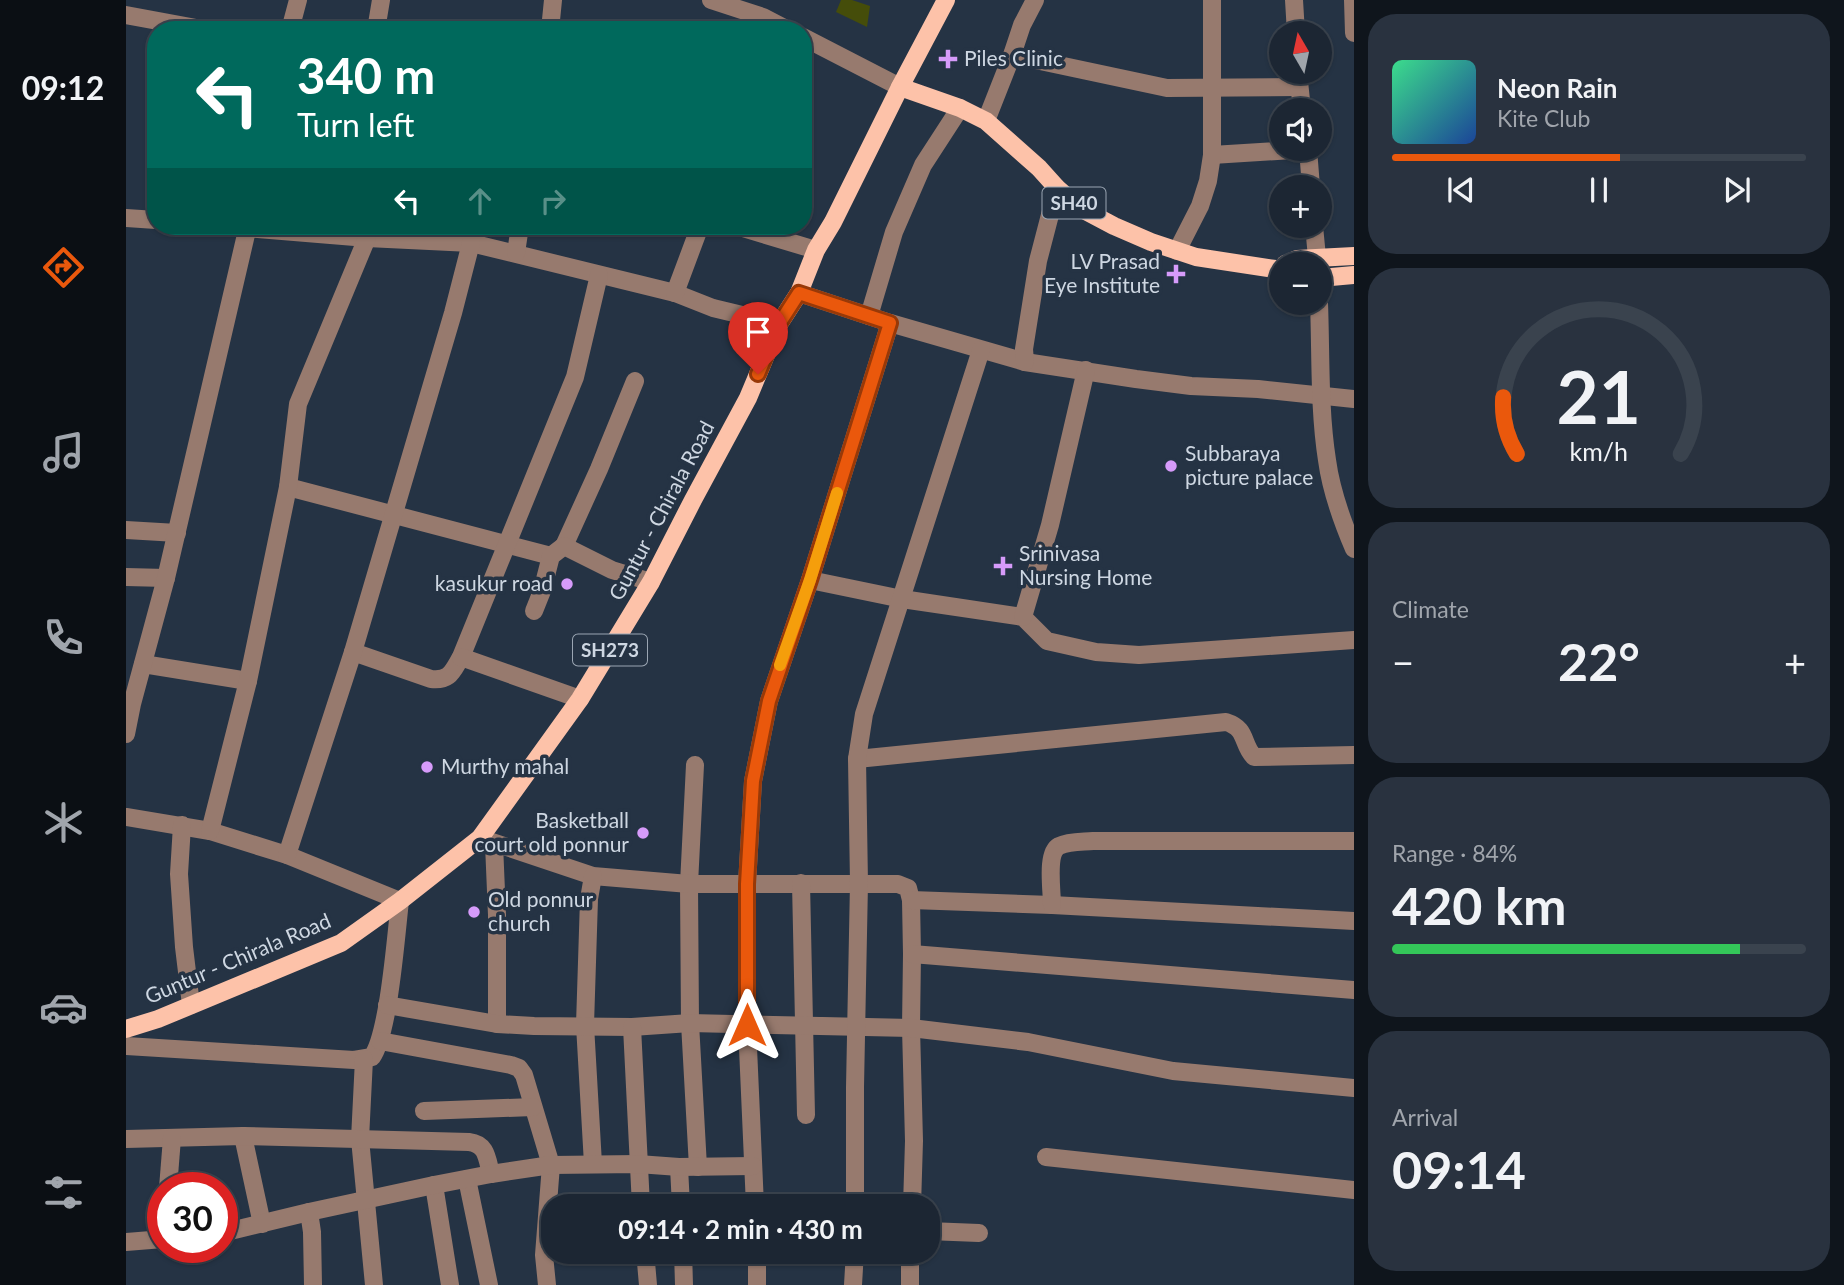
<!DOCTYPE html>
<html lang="en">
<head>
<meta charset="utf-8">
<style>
  :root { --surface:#1c2633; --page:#29323f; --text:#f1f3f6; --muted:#a0a5ac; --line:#3a434e; --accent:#ea580c }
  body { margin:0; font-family:Lato,sans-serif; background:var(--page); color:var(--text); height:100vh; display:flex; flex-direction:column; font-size:26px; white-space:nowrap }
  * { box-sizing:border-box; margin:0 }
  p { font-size:23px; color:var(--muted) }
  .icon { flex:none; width:38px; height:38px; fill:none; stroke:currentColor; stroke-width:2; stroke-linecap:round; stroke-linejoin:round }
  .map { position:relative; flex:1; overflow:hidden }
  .drawer { display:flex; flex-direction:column; gap:14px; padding:14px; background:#0f151c; width:490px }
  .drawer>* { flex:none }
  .hud { position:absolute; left:21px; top:21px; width:665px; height:214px; border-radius:28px; box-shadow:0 2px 5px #0004,0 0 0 2px var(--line); background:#00695c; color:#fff; overflow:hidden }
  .needle { width:46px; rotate:351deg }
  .tools { position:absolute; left:1143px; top:21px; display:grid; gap:14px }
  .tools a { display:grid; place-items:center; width:63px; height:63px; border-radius:50%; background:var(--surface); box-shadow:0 2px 5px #0004,0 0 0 2px var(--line); font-size:35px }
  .speed { position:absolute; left:21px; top:1172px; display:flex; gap:14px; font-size:35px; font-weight:700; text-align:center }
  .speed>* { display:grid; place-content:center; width:91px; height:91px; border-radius:50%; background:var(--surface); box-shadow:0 2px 5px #0004,0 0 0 2px var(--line); line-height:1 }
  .speed .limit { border:10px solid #d22; background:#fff; color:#111 }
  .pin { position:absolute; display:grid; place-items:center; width:60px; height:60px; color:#fff; margin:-72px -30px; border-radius:50% 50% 50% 0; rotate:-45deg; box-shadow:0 0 7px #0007 }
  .pin .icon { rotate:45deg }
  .me { position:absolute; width:77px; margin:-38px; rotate:0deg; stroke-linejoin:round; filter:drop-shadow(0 0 5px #0008) }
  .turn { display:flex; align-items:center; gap:24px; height:147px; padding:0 35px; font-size:32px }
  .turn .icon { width:91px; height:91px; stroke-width:2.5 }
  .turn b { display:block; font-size:49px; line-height:60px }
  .lanes { display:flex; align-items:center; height:66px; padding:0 35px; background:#0003; justify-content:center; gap:35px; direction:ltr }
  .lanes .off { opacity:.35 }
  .big { font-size:52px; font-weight:700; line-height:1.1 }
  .drawer .tile { flex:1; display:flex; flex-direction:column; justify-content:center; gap:10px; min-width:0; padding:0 24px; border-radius:28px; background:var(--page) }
  .drawer .dial { align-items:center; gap:0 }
  .dial svg { height:182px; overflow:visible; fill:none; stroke:var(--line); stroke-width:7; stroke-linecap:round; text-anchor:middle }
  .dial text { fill:var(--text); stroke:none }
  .song { display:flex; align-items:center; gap:21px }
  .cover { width:84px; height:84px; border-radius:10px; background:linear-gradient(135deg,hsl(150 70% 55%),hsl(220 70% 35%)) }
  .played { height:7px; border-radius:4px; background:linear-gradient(90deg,var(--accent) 55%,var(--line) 55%) }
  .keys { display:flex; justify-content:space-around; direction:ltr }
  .heat { display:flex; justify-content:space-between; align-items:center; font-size:38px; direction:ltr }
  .charge { height:10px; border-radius:5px; background:linear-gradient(90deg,#34c759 84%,var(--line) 0) }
  .trip { position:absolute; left:415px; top:1194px; width:399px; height:70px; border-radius:28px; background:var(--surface); box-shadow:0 2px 5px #0004,0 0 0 2px var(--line); font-weight:700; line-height:70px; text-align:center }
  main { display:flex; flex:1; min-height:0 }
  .menu { display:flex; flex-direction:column; width:126px; justify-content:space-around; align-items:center; background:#0b0f14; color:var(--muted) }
  .menu .icon { width:49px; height:49px }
  .menu .active { color:var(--accent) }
  .menu b { font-size:32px; color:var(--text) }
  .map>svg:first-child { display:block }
  .green { fill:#454d0a }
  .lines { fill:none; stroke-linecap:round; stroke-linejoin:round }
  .minor { stroke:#977a6e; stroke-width:18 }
  .major { stroke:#fdc2a9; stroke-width:18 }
  .route-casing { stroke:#983908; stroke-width:18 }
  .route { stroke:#ea580c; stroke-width:12 }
  .slow { stroke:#f59e0b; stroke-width:12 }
  .poi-dot { fill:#d69bfa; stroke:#253344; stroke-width:2.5 }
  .labels { text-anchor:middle; stroke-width:7; stroke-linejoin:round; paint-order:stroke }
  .shield { fill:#253344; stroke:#9ba6b3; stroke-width:2 }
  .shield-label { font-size:19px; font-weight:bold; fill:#ced7e2 }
  .poi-label { font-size:21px; fill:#ced7e2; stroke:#253344; text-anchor:start }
  .street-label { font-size:21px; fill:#ced7e2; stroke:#253344 }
</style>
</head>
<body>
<main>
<nav class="menu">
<b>09:12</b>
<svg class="icon active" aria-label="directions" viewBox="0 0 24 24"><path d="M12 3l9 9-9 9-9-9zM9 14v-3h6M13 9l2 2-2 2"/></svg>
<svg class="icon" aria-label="music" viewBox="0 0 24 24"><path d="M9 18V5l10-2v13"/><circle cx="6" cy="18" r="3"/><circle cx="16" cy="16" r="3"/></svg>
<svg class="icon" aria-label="phone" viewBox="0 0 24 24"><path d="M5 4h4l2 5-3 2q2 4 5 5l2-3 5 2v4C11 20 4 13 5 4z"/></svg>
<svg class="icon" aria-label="climate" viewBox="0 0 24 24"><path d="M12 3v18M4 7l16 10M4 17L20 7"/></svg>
<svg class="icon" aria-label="car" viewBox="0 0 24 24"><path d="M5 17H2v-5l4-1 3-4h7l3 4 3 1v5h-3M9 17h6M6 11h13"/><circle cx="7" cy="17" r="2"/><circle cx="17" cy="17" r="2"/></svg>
<svg class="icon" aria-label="filters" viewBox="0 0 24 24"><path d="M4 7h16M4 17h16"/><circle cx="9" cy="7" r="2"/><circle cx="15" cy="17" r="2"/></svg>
</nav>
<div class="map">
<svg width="1228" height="1285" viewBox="0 0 1228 1285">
  <rect width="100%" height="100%" fill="#253344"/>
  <path class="green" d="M715,0H726L744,6L741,27L710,12Z"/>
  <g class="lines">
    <g class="minor">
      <path d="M585,0L637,17L662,30"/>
      <path d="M1168,0L1170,33"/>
      <path d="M1227,0L1228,33"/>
      <path d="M0,15L81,30"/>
      <path d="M164,30L172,0"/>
      <path d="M250,30L255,0"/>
      <path d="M424,30L427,0"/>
      <path d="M677,37L774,87"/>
      <path d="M886,55L1041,88L1173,87"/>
      <path d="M1172,72L1176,110"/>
      <path d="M860,121L886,55L896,25L909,0"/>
      <path d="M1182,149L1185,187"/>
      <path d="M1086,155L1182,149"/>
      <path d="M0,218L30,220"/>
      <path d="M94,226L241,238L345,243L549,293L587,308L653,324"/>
      <path d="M610,226L690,250"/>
      <path d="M1188,226L1191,257"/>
      <path d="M1051,251L1074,206L1082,181L1086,155V0"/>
      <path d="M390,253L394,226"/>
      <path d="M549,293L574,226"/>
      <path d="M673,293L764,323L899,362L1010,379L1065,386L1132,389L1228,399"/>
      <path d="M1193,303C1195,355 1193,409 1201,460C1205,490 1216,521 1228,549"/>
      <path d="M743,316L768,232L797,165L834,108"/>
      <path d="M899,362L898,349L912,261L931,188"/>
      <path d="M162,487L425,556"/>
      <path d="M0,530L51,533"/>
      <path d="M438,546L473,469L509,381"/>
      <path d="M0,577L40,578"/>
      <path d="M684,580L776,599L897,617L921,641L970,652L1013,655L1228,640"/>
      <path d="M408,611L416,591L425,556L438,546L486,570L525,582"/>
      <path d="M897,617L924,525L960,370"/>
      <path d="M227,652L305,679C324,681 326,672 335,657L449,377L473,275"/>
      <path d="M335,657L454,699"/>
      <path d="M17,664L122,681"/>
      <path d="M0,734L6,704L40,578L122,226"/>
      <path d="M731,759L1100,722C1122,729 1115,743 1128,757L1228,755"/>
      <path d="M569,765L563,884L564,1023L572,1167"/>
      <path d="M0,817L84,831L161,855L274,901C270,935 263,1033 246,1057L228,1060L0,1046"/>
      <path d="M56,825L53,874L58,947L65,1005"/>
      <path d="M84,831L122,681L162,487L172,404L241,238"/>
      <path d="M354,838L467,876L563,884H772L782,888L785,900L786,954L785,1028L788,1141L786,1206"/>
      <path d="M368,844L371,915V1024"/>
      <path d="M161,855L227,652L327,313L345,243"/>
      <path d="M467,876L463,899L459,1025L467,1164"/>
      <path d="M675,883L680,1115"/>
      <path d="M785,900L926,905L1228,921"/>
      <path d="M926,905C926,890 920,853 933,846C943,841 956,842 967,841H1228"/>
      <path d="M786,954L1228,990"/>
      <path d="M261,1005L371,1024L408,1026L506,1027L564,1023L785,1028L902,1042L1047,1071L1228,1088"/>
      <path d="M506,1027L515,1206"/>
      <path d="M254,1041L385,1065L393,1068L398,1075L425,1165L418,1255L421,1285"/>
      <path d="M238,1059L234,1139L248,1285"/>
      <path d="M298,1111L407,1107"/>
      <path d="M117,1136L136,1224"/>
      <path d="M0,1139L117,1136L343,1142C361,1144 361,1159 365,1174"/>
      <path d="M920,1157L1228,1190"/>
      <path d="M553,1167L555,1206"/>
      <path d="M341,1179L363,1285"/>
      <path d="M308,1185L324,1285"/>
      <path d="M42,1188L46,1138"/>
      <path d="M629,1206L621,1025V884L627,781L643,701L684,580L764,323"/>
      <path d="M729,1206V1087L733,883L731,759L738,714L855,350"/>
      <path d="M183,1212L186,1232L187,1285"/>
      <path d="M802,1231L853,1233"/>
      <path d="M96,1233L183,1212L308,1185L365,1174L425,1165L512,1164L553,1167L627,1166"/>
      <path d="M0,1242L37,1239"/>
      <path d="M519,1251L522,1285"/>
      <path d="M557,1251L558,1285"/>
      <path d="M631,1251V1285"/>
      <path d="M727,1285L729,1251"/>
      <path d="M784,1285V1251"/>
    </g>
    <g class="major">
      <path d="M774,87L834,108L860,121L913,168L931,188L954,208L988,226L1025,242L1070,257L1149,269L1155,271"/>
      <path d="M1159,264L1171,259L1228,256"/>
      <path d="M1194,278L1228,275"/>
      <path d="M0,1029L32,1019L215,943L274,901L354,838L454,699L525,582L567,500L622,398L653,324L673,293L690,250L707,222L774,87L820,0"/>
    </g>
  </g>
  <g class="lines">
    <defs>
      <path id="route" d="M621,1025V884L627,781L643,701L684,580L764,323L673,293L653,324L632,374"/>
    </defs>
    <use href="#route" class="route-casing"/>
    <use href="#route" class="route"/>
    <path class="slow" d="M654,665L684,580L711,493"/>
  </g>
  <g class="poi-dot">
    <path d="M818.5 48.5h7v7h7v7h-7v7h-7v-7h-7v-7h7z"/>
    <path d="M1046.5 263.5h7v7h7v7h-7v7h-7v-7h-7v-7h7z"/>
    <circle cx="1045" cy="466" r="7"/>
    <path d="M873.5 555.5h7v7h7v7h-7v7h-7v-7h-7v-7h7z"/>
    <circle cx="441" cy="584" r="7"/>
    <circle cx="301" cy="767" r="7"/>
    <circle cx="517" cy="833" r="7"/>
    <circle cx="348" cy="912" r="7"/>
  </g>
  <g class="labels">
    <g class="shield">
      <rect x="916.5" y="187.5" width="63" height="31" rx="5"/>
      <rect x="447" y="634.5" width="74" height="31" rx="5"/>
    </g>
    <g class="shield-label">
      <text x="948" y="210">SH40</text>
      <text x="484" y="657">SH273</text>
    </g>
    <g class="poi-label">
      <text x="838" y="66">Piles Clinic</text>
      <text x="1034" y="269" text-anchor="end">LV Prasad<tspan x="1034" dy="24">Eye Institute</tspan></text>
      <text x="1059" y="461">Subbaraya<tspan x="1059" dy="24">picture palace</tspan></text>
      <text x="893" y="561">Srinivasa<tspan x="893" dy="24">Nursing Home</tspan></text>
      <text x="427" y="591" text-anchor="end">kasukur road</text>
      <text x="315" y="774">Murthy mahal</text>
      <text x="503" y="828" text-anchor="end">Basketball<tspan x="503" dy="24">court old ponnur</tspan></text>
      <text x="362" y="907">Old ponnur<tspan x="362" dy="24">church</tspan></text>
    </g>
    <g class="street-label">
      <text transform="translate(536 511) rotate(-62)" y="7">Guntur - Chirala Road</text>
      <text transform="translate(112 959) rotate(-23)" y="7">Guntur - Chirala Road</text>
    </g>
  </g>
</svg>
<div class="tools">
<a><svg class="needle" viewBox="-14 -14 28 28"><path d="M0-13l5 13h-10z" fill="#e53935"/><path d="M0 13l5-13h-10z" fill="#a0a5ac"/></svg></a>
<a><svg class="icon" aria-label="sound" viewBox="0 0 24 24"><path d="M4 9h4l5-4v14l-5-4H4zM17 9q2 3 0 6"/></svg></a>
<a>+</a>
<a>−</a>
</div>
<div class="speed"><div class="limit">30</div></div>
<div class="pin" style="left:632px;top:374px;background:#d93025"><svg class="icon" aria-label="arrive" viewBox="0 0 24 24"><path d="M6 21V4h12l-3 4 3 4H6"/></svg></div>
<svg class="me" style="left:621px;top:1025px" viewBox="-20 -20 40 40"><path d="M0-17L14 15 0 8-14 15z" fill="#ea580c" stroke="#fff" stroke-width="4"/></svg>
<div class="trip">09:14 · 2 min · 430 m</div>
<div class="hud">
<div class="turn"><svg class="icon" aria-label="left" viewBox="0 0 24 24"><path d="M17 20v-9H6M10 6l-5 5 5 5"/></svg><div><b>340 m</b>Turn left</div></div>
<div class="lanes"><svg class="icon" aria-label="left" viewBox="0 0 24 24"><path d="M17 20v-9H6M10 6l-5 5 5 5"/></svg><svg class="icon off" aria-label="ahead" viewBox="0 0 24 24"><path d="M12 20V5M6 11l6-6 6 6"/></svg><svg class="icon off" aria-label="right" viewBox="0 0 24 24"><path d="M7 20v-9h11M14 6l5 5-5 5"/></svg></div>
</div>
</div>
<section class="drawer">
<div class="tile">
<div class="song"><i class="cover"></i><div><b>Neon Rain</b><p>Kite Club</p></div></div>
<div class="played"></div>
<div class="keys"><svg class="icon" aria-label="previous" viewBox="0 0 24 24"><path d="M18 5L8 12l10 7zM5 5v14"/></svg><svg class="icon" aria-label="pause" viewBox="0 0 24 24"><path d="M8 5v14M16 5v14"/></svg><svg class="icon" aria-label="next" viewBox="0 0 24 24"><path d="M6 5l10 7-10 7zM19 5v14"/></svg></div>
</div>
<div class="tile dial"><svg viewBox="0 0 100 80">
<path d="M14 69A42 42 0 1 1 86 69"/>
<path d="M14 69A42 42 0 0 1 8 44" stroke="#ea580c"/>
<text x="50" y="56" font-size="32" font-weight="700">21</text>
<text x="50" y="72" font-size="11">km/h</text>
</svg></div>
<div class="tile"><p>Climate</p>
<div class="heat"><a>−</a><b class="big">22°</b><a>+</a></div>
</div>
<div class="tile"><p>Range · 84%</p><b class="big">420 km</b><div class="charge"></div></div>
<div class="tile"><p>Arrival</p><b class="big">09:14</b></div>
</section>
</main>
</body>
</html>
